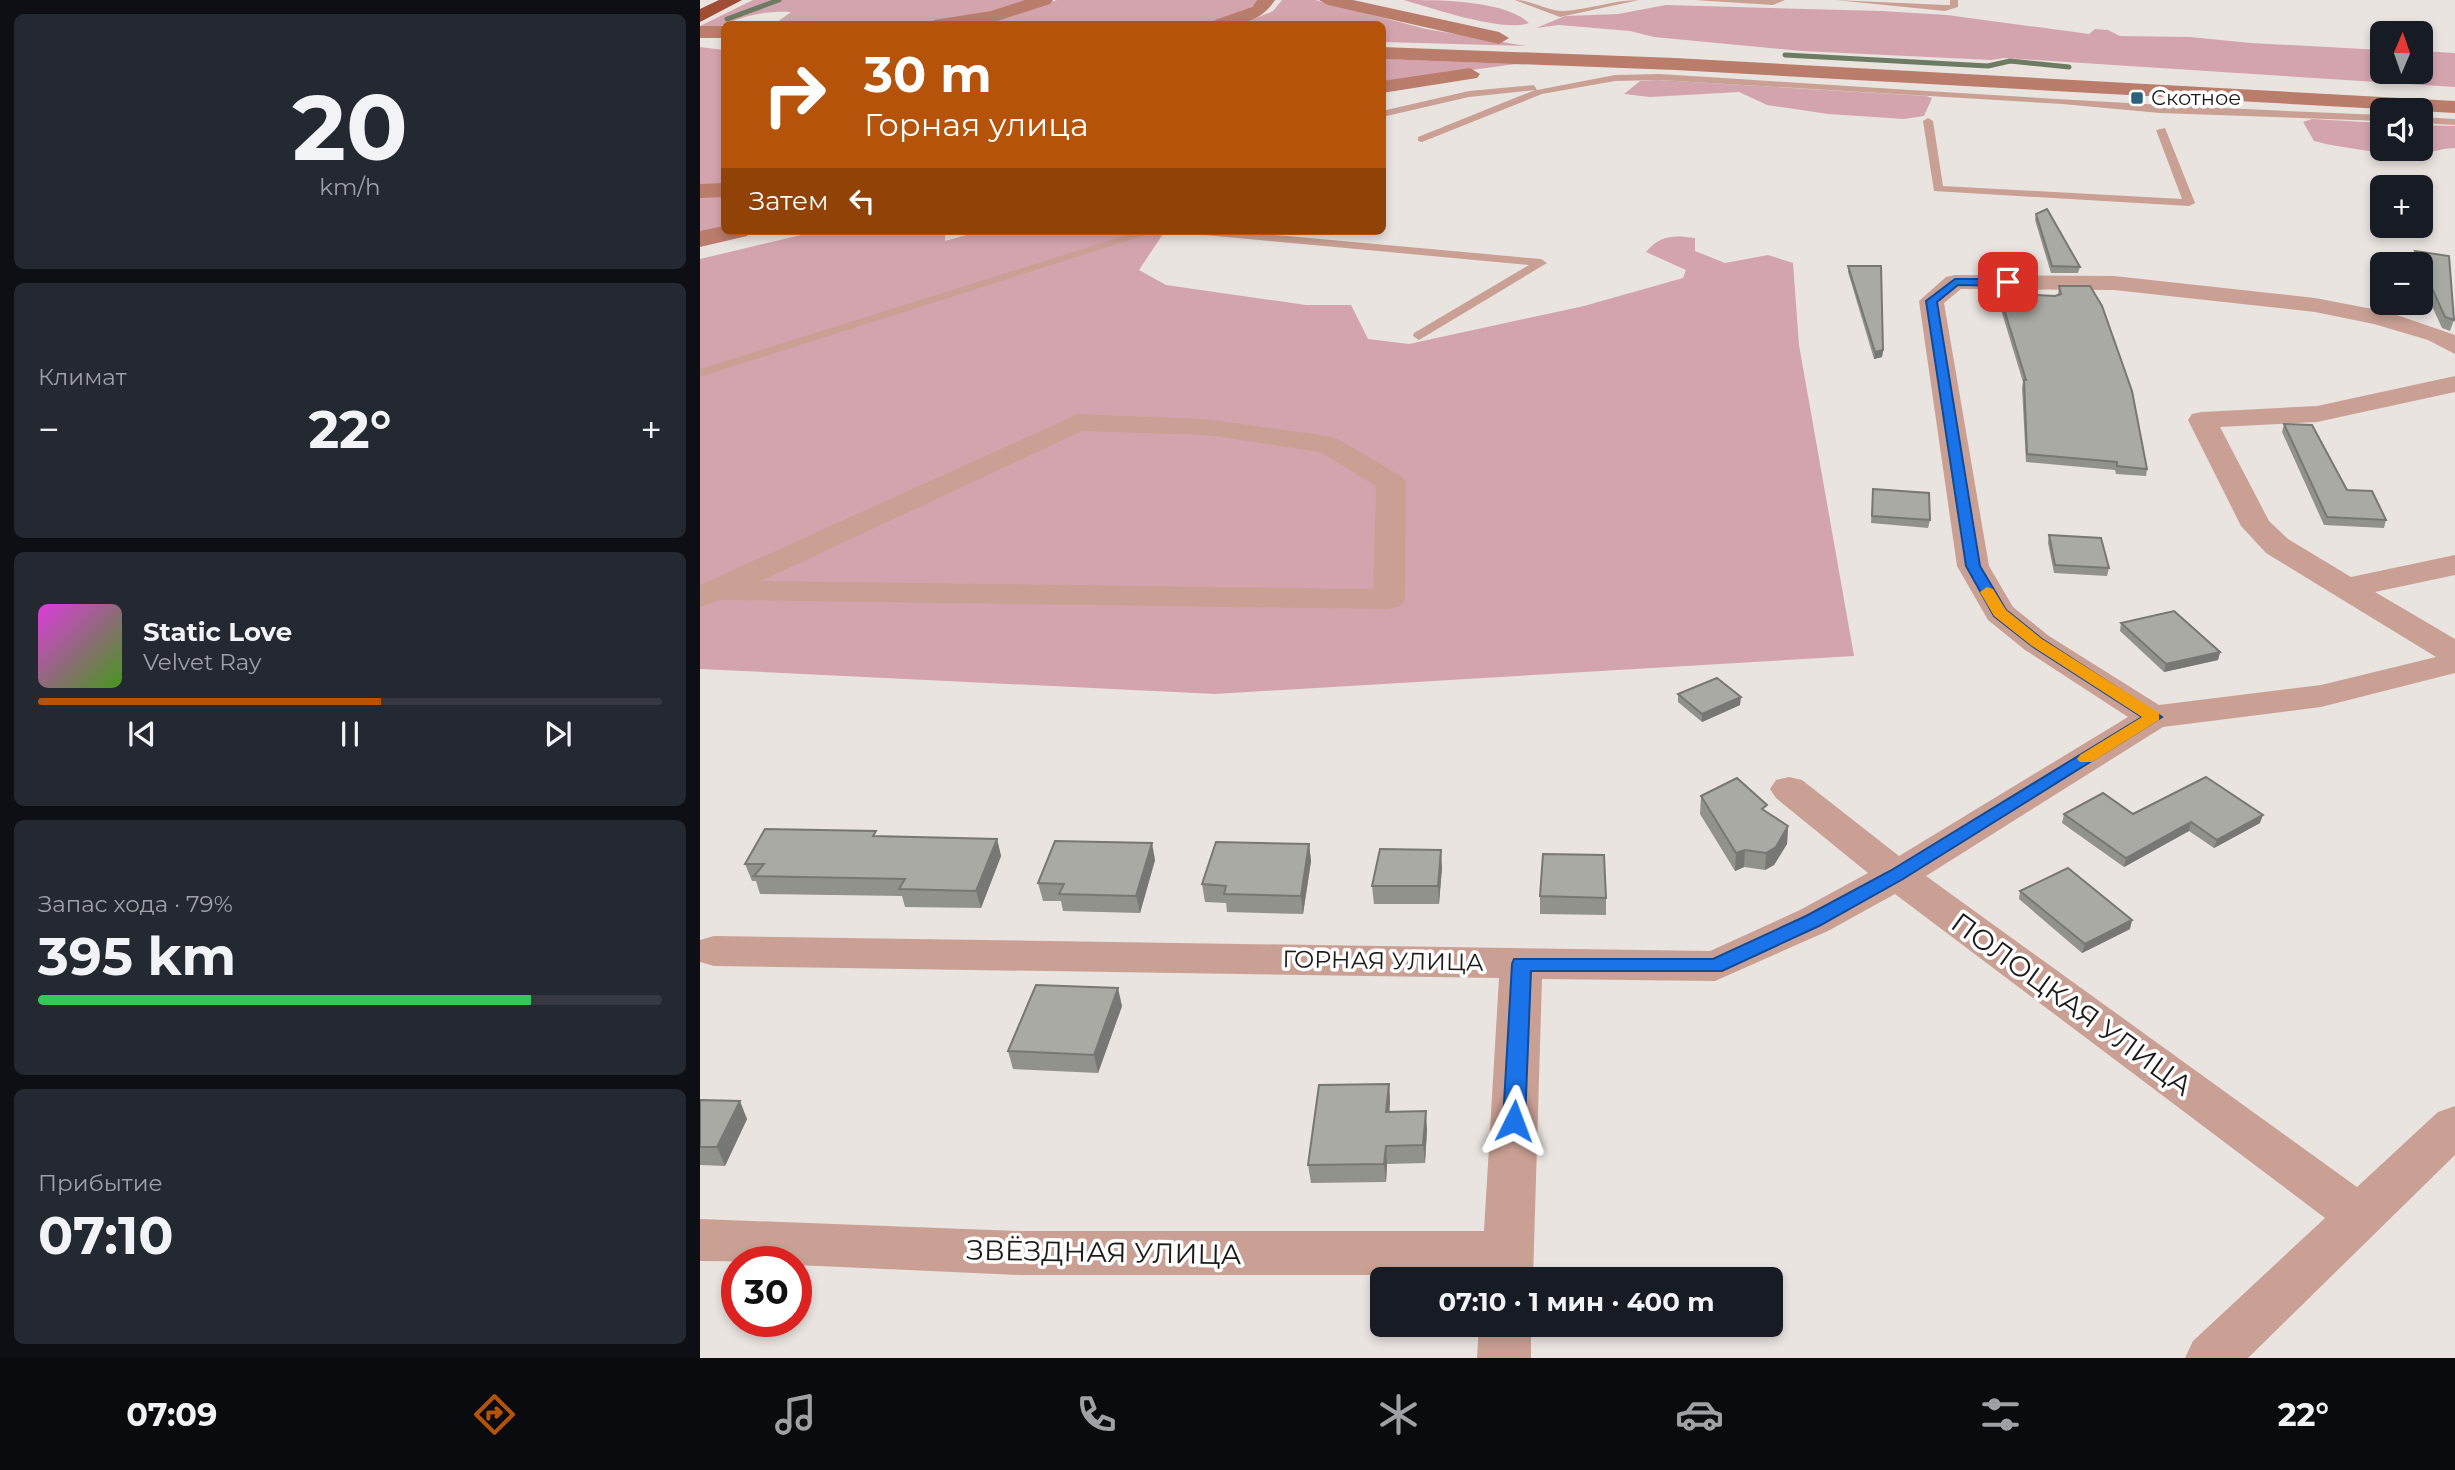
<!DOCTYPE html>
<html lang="ru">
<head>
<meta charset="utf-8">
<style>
  :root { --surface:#171b24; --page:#242831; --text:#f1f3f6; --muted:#9ea1a6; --line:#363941; --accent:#b45309 }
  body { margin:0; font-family:Montserrat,sans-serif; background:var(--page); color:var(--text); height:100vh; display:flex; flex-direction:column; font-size:26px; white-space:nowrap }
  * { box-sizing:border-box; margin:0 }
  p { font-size:23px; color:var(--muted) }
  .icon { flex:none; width:38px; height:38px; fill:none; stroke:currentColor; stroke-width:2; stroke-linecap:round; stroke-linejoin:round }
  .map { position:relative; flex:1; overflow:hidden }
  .side { display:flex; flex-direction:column; gap:14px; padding:14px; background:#0d0f14; width:700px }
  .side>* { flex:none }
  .hud { position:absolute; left:21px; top:21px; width:665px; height:214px; border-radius:10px; box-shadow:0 4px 10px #0003; background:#b45309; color:#fff; overflow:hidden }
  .needle { width:46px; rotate:2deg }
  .fabs { position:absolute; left:1670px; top:21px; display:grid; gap:14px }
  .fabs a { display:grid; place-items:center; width:63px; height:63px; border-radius:10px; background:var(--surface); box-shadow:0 4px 10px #0003; font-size:35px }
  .speed { position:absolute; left:21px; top:1246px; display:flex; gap:14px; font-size:35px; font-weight:700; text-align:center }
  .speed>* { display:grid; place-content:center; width:91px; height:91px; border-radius:50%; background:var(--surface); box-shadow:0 4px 10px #0003; line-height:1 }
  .speed .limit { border:10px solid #d22; background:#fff; color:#111 }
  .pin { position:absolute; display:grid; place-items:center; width:60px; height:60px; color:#fff; margin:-30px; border-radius:14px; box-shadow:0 4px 10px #0006 }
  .me { position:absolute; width:77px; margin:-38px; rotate:3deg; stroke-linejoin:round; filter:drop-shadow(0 0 5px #0008) }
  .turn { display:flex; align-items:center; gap:24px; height:147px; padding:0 28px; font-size:32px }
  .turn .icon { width:91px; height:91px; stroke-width:2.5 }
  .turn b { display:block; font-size:49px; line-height:60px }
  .then { display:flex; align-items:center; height:66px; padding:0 28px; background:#0003; gap:14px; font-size:26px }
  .big { font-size:52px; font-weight:700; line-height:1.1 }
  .side .tile { flex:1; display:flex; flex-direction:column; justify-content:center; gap:10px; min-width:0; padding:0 24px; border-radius:10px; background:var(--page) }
  .side .dial { align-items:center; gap:0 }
  .dial b { font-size:91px; line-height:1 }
  .song { display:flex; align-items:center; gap:21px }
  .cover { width:84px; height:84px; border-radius:10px; background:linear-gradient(135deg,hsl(300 70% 55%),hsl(100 70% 35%)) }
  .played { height:7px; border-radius:4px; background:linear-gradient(90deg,var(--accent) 55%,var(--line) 55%) }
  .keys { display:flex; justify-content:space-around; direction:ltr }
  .heat { display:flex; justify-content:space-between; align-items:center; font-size:38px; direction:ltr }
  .charge { height:10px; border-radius:5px; background:linear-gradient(90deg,#34c759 79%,var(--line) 0) }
  .trip { position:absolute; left:670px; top:1267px; width:413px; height:70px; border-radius:10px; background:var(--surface); box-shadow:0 4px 10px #0003; font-weight:700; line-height:70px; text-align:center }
  .tabs { display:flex; height:112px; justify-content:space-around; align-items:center; background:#090b0e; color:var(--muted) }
  .tabs .icon { width:49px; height:49px }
  .tabs .current { color:var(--accent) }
  .tabs b { font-size:32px; color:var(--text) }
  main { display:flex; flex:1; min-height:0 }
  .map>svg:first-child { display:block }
  .green { fill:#d4a4ae }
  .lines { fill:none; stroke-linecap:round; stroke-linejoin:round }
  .stream { stroke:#6c7b61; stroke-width:5 }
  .lane { fill:#caa094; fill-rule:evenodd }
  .street { fill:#caa094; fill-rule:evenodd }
  .secondary { fill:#ba7d6c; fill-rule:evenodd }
  .highway { fill:#a14c34; fill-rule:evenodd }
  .wall { fill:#92928d }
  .shaded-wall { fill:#777773 }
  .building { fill:#aaaaa4; stroke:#777773; stroke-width:2 }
  .route { fill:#1a73e8; stroke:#114b97; stroke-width:2 }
  .slow { fill:#f59e0b }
  .poi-dot { fill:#2a627c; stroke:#fff; stroke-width:2.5 }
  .labels { text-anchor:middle; stroke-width:7; stroke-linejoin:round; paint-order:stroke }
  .far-poi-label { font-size:21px; fill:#1c1a19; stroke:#fff; text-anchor:start }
  .street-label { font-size:24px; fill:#1c1a19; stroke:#fff }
  .near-street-label { font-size:28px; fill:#1c1a19; stroke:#fff }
</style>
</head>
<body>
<main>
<section class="side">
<div class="tile dial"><b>20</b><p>km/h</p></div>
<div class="tile"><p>Климат</p>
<div class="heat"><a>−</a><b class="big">22°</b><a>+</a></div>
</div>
<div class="tile">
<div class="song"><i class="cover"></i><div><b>Static Love</b><p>Velvet Ray</p></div></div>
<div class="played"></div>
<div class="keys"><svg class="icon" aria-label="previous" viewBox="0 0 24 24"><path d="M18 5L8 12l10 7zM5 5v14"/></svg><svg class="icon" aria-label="pause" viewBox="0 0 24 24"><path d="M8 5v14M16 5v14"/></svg><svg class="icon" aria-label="next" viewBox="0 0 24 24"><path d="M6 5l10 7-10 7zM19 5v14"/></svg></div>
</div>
<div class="tile"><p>Запас хода · 79%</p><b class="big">395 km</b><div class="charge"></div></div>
<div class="tile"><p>Прибытие</p><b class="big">07:10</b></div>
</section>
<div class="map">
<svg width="1755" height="1358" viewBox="0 0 1755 1358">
  <rect width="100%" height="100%" fill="#e9e4e0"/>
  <g class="green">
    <path d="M53,0H330C248,28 162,27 76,23L91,12C57,10 29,20 0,37V26Z"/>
    <path d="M357,0H557C546,18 525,20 506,24H271L311,16Z"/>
    <path d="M582,0H615L726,29L826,46L683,42L682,24H541L573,11Z"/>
    <path d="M704,0C738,0 805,0 829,23C805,33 731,8 704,0Z"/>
    <path d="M966,5L1181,11L1247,15L1389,34L1395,29L1408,30L1420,36L1490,37L1551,43L1682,50V72H1720V51L1755,53V87L1304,58L1291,60L1102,51L954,37L930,31L859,25L836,28L865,16L918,14Z"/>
    <path d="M0,47L24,50V185L0,186Z"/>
    <path d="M683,59L816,64L683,82Z"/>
    <path d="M958,80L1226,96L1232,98L1224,116L1204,119L1128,114L1067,105L1039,92L950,97L924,94L940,81Z"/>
    <path d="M1612,119L1682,123V149H1720V125L1755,126V148C1743,148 1734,152 1723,153C1696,156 1640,148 1614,141L1603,122Z"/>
    <path d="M24,195V226L0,232V197Z"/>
    <path d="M118,231H236L245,235V241L270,234L271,231H465L439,270L466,285L606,305H651L668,339L709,344L884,306L983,278L986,270L946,252C960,235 974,235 995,238V251L1025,263L1068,255L1093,263L1099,345L1154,656L515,694L0,669V259Z"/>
  </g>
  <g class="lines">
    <g class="stream">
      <path d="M27,19L79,0"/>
      <path d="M1085,55L1288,66L1310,61L1369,67"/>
    </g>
    <g class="lane">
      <path d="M815,0C832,0 847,11 863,11C888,10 913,0 939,0L860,17Z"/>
      <path d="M994,0H1085L1073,5Z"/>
      <path d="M1135,0L1245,5H1250V0H1258V7L1245,11Z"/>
      <path d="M959,74C1200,89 1441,106 1682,115V121L1460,113L1362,104L959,80L915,81L842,94L722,142L718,141V137L835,90L769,97L682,117V111L769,91L834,85L837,90L915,75Z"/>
      <path d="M1720,117L1755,119V125L1720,123Z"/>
      <path d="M1228,118L1233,121L1243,186L1482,199L1456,130L1465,128L1495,203L1489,206L1234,191L1223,121Z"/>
      <path d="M440,231H458L0,377V369Z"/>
      <path d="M488,231H531L841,259L847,263L719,340L713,336L714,333L829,265L494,234Z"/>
    </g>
    <g class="street">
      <path d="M1255,275L1414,276L1615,298L1688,312L1755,335V354L1728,340L1674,324L1615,312L1414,290L1261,289L1244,303L1289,566L1313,607L1349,636L1459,705L1621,685L1736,657L1566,553L1541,526L1488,420L1492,414L1502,412L1617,406L1755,376V392L1617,422L1520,427L1569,521L1588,539L1651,577L1755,555V575L1675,592L1755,639V673L1621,707L1463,727L1226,876L1657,1187L1738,1112L1755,1106V1155L1548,1358H1485L1493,1341L1625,1218L1195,894L1128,931L1015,981L842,979L833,1279H781L782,1275H320L96,1265V1262L0,1261V1219L320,1231H784L799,978L14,966L0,962V940L14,936L1010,951L1098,911L1168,873L1076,798L1070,789L1076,780L1089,777L1102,780L1199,856L1428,717L1325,650L1288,620L1257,566L1219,301L1246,277Z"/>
      <path d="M378,414L506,419L628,436L638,439L701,476L706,482L705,599L701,606L689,609L20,600L0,607V585ZM382,431L506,435L620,452L676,486L673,589L61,581Z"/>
      <path d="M779,1325H831V1358H777Z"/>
    </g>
    <g class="secondary">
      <path d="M325,0H353L350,4L294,22L232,24L234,20L291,11Z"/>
      <path d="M557,0H575C560,23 539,26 513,24L515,20L552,7Z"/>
      <path d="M619,0H653L799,32L809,38L799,44L628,5Z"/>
      <rect x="0" y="26" width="24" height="12"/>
      <path d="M682,47L975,58L1755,101V113L975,70L682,59Z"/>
      <path d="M770,68L780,74L777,78L682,93V81Z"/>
      <path d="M24,183V197L0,198V184Z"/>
      <path d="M24,226V231H51L47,236L0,247V231Z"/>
    </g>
    <path class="highway" d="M19,0H42L0,22V9Z"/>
  </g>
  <g class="wall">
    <path d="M1336,214L1380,267L1378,273H1351L1335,220Z"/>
    <path d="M1715,251L1754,320L1750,331L1742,328L1720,280V264H1713L1712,261Z"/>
    <path d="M1148,266L1183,350L1182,357L1174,359L1148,272Z"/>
    <path d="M1359,286L1447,469L1446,476L1416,474L1415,470L1326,462L1322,388L1323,382L1298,300L1299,293L1355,296L1358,295Z"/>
    <path d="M1584,424L1647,490L1686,520L1684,528L1624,525L1582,432Z"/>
    <path d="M1173,489L1230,520L1228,528L1171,523Z"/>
    <path d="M1349,535L1409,568L1407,576L1354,573L1348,543Z"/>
    <path d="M1421,623L1520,652L1518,660L1464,672L1420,631Z"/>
    <path d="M978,694L1040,705L1002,722L978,702Z"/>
    <path d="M1001,796L1067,812L1088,826L1087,844L1074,865L1065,870L1044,867L1035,871L1000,814Z"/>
    <path d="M1364,814H1433L1560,823L1514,848L1489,831L1424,867L1362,823Z"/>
    <path d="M177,836L297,839L301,856L281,908L205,907L202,896L60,894L56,881H52L45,864Z"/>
    <path d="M609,844L611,861L603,914L527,912L526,903L505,902L502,884Z"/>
    <path d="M455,860L440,913L363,911L361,901H343L338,883Z"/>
    <path d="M742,867L739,904H674L672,886Z"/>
    <path d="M1320,891L1430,929L1382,953L1319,899Z"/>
    <path d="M840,896L906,898V915L840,914Z"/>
    <path d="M422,1006L398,1073L313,1069L308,1051Z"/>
    <path d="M689,1084L690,1102L689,1112L727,1129L725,1163L687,1164L686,1182L611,1183L608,1165Z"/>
    <path d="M0,1100L47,1119L25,1166L0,1165Z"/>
  </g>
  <g class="shaded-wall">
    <path d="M1183,350L1182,357L1174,359L1175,352Z"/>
    <path d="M1520,652L1518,660L1464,672L1466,664Z"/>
    <path d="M1041,697L1040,705L1002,722V714Z"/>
    <path d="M1563,815L1560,823L1514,848L1517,840Z"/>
    <path d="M1491,822L1489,831L1424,867L1426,858Z"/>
    <path d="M1088,826L1087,844L1074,865L1065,870L1066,853Z"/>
    <path d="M297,839L301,856L281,908L276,891Z"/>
    <path d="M452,843L455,860L440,913L436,896Z"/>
    <path d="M609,844L611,861L603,914L601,896Z"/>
    <path d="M741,850L742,867L739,904L738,886Z"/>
    <path d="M1045,850L1044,867L1035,871L1036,853Z"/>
    <path d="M1432,920L1430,929L1382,953L1385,944Z"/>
    <path d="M418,988L422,1006L398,1073L394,1055Z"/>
    <path d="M689,1084L690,1102L688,1130L686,1112Z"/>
    <path d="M40,1101L47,1119L25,1166L17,1147Z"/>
    <path d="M726,1111L727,1129L725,1163L723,1145Z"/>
    <path d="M686,1146L687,1164L686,1182L684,1164Z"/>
  </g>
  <g class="building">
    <path d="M1347,209L1380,267L1352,266L1336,214Z"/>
    <path d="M1715,251L1749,256L1754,320L1745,317Z"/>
    <path d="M1148,266H1181L1183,350L1175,352Z"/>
    <path d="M1359,286H1390L1402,306L1432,391L1447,469L1417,466V462L1327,454L1324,380H1326L1299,293L1355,296L1361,294Z"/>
    <path d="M1584,424L1612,425L1647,490L1672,491L1686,520L1627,517Z"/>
    <path d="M1173,489L1229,493L1230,520L1172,516Z"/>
    <path d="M1349,535L1401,538L1409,568L1355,565Z"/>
    <path d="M1474,611L1520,652L1466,664L1421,623Z"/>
    <path d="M1017,678L1041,697L1002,714L978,694Z"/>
    <path d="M1506,777L1563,815L1517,840L1491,822L1426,858L1364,814L1403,793L1433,814Z"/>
    <path d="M1037,778L1067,805L1062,809L1088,826L1076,847L1066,853L1045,850L1036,853L1001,796Z"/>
    <path d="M65,829L176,831L173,836L297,839L276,891L199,889L205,879L54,876L64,864H45Z"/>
    <path d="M355,841L452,843L436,896L359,894L364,884L338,883Z"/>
    <path d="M516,842L609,844L601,896L524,894L526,886L502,884Z"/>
    <path d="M680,849L741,850L738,886H672Z"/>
    <path d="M843,854L904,855L906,898L840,896Z"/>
    <path d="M1368,868L1432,920L1385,944L1320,891Z"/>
    <path d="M336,985L418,988L394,1055L308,1051Z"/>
    <path d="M689,1084L686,1112L726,1111L723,1145L686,1146L684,1164L608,1165L619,1085Z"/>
    <path d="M0,1100L40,1101L17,1147H0Z"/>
  </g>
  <path class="route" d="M1255,279H1308L1313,282L1308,286L1258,285L1237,302L1280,566L1306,610L1342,639L1462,717L1203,879L1119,926L1022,971H831L825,1121L822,1127L814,1130L807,1127L803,1121L812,964L814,959H1013L1106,916L1190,871L1442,717L1332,646L1294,616L1266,566L1226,301Z"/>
  <path class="slow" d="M1287,587L1293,589L1306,610L1342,639L1459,713V720L1392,762H1380L1377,759L1380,755L1442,717L1332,646L1294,616L1280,592Z"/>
  <rect class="poi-dot" x="1430" y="91" width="14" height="14" rx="3.5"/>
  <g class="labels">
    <g class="far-poi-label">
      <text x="1451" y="105">Скотное</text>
    </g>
    <g class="street-label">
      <text transform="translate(683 961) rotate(1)" y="8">ГОРНАЯ УЛИЦА</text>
    </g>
    <g class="near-street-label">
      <text transform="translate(1372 1004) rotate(36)" y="10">ПОЛОЦКАЯ УЛИЦА</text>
      <text transform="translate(404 1252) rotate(1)" y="10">ЗВЁЗДНАЯ УЛИЦА</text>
    </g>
  </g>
</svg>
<div class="fabs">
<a><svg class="needle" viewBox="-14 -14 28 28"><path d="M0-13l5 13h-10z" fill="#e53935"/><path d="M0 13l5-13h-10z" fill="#9ea1a6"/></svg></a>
<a><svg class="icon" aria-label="sound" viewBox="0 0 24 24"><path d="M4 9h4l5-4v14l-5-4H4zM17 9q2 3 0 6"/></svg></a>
<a>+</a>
<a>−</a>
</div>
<div class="speed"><div class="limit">30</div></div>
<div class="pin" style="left:1308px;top:282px;background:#d93025"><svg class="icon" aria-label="arrive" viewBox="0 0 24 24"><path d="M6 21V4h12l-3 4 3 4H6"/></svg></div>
<svg class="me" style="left:814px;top:1121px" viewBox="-20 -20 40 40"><path d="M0-17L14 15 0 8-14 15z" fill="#1a73e8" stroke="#fff" stroke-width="4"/></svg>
<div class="trip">07:10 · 1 мин · 400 m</div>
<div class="hud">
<div class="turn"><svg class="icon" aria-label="right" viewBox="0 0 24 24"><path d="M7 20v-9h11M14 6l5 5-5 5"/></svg><div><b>30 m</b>Горная улица</div></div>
<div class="then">Затем<svg class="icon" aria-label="left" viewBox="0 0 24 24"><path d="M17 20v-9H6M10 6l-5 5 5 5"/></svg></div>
</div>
</div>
</main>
<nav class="tabs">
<b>07:09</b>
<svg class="icon current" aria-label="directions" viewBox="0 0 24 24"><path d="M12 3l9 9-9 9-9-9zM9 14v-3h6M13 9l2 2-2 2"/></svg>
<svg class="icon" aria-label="music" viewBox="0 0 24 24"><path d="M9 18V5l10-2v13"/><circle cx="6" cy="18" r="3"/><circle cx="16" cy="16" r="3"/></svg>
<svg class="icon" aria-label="phone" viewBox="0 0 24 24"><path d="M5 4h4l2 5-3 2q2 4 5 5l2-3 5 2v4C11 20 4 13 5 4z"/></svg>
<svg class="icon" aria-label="climate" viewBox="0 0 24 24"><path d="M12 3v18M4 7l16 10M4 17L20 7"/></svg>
<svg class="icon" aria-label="car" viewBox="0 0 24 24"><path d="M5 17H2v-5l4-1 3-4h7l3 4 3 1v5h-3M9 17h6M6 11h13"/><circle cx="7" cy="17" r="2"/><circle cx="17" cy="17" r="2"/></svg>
<svg class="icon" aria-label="filters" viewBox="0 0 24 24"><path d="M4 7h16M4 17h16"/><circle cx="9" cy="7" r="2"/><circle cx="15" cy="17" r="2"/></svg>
<b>22°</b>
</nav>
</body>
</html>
